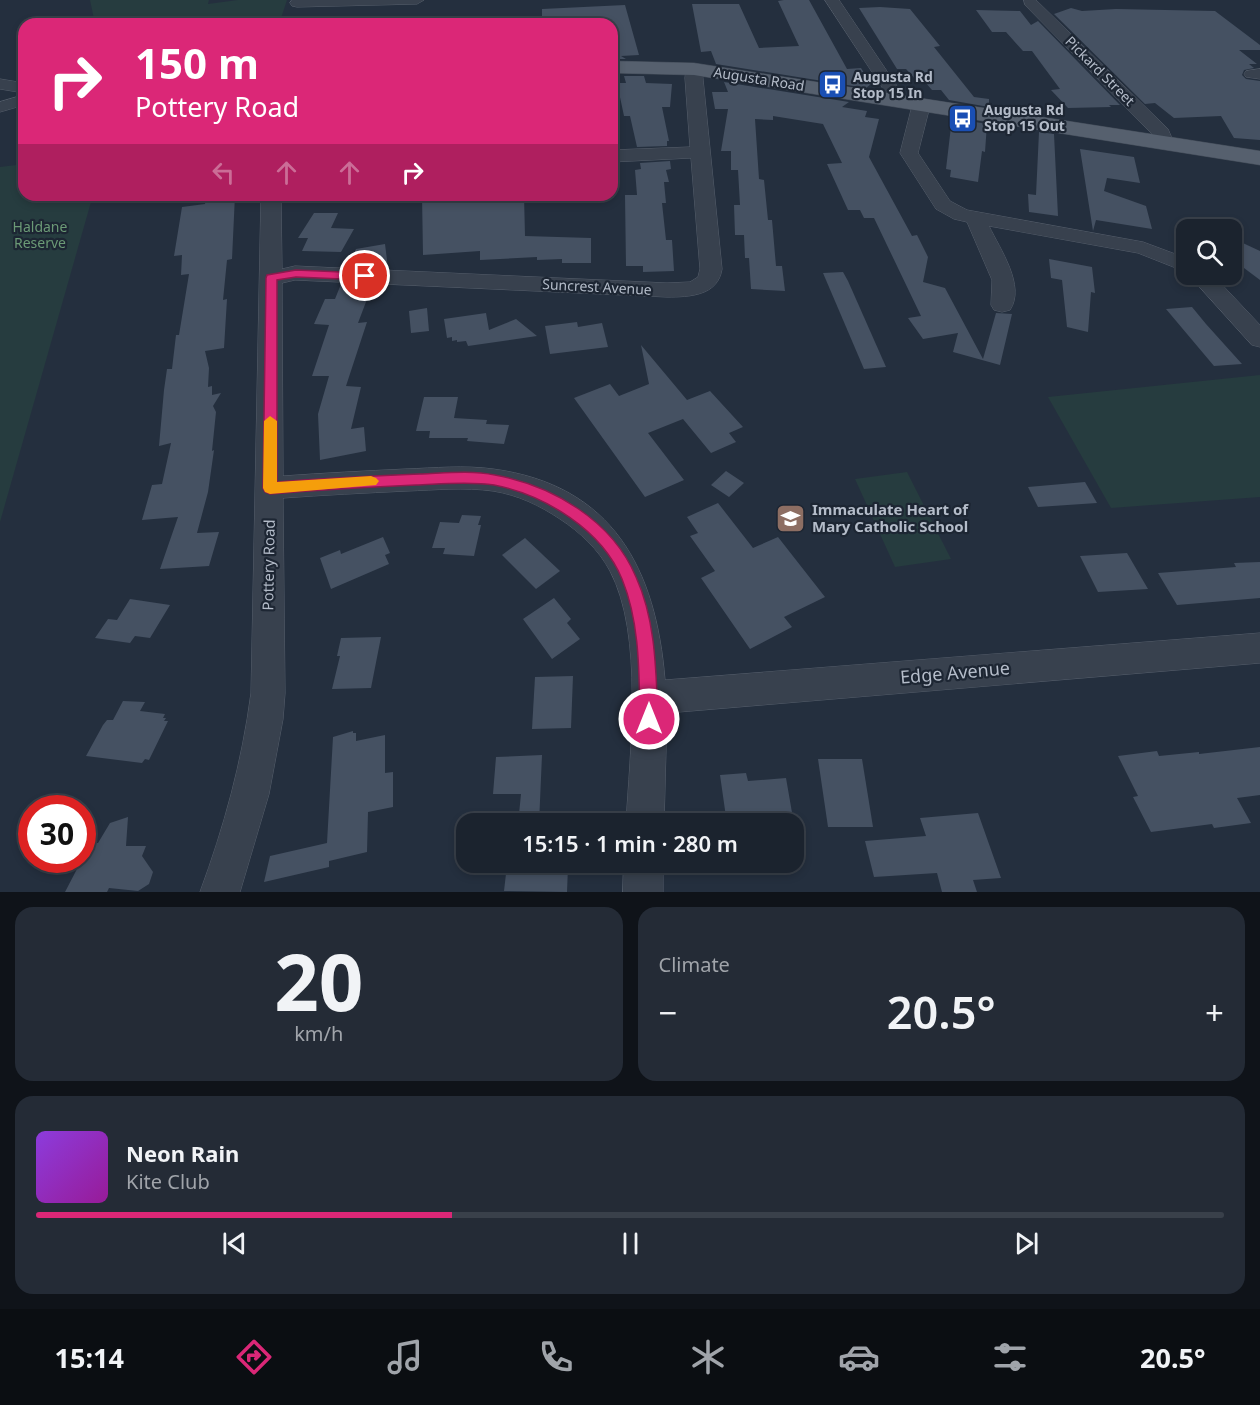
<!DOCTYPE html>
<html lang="en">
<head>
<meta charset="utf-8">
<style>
  :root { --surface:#1b232e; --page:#242b36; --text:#f1f3f6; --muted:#a0a4aa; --line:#39404a; --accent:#db2777 }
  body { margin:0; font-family:"Noto Sans",sans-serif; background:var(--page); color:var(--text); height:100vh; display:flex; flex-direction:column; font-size:22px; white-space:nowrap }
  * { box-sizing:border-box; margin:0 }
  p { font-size:20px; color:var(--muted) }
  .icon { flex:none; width:33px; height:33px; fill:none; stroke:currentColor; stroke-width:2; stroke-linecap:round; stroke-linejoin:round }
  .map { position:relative; height:892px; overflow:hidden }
  .panel { display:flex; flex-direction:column; gap:15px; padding:15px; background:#0f1319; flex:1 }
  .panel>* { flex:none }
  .guide { position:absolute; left:18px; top:18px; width:600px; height:183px; border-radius:18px; box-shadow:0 3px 9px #0003,0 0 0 2px var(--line); background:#db2777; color:#fff; overflow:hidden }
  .buttons { position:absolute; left:1176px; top:219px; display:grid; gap:12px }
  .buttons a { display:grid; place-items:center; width:66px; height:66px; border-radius:12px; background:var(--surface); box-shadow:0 3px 9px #0003,0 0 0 2px var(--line); font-size:30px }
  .speed { position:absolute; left:18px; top:795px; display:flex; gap:12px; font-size:30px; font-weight:700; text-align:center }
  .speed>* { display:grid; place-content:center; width:78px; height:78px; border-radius:50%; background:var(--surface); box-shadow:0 3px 9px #0003,0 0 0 2px var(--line); line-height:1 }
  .speed .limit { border:9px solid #d22; background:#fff; color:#111 }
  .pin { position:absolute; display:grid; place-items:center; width:51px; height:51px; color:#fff; margin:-26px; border:3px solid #fff; border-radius:50%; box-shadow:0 2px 6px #0007 }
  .me { position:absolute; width:66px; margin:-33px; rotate:0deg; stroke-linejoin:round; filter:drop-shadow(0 0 4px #0008) }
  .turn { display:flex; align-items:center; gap:21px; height:126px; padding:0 18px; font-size:27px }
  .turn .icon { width:78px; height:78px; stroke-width:2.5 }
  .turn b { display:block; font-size:42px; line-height:51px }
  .lanes { display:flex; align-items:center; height:57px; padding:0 18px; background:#0003; justify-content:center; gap:30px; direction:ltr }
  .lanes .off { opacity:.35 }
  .big { font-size:45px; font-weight:600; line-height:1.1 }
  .panel .widget { flex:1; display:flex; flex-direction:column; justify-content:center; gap:9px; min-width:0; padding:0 21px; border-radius:18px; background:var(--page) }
  .panel .dial { align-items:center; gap:0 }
  .dial b { font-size:78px; line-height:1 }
  .song { display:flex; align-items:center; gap:18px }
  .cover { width:72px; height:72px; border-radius:9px; background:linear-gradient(135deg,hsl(270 70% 55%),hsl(300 70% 35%)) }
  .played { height:6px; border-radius:3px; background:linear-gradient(90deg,var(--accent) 35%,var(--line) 35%) }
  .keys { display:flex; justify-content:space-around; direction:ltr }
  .heat { display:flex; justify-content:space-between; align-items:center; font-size:33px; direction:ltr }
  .panel .tiles { flex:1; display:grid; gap:15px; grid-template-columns:1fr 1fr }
  .widget:last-child { grid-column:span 2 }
  .trip { position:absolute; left:456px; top:813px; width:348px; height:60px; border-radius:18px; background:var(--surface); box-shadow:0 3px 9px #0003,0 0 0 2px var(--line); font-weight:600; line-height:60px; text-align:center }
  .tabs { display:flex; height:96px; justify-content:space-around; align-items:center; background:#0b0e12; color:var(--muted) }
  .tabs .icon { width:42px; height:42px }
  .tabs .on { color:var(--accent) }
  .tabs b { font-size:27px; color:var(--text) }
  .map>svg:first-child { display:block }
  .green { fill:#263c3f }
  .building { fill:#455162 }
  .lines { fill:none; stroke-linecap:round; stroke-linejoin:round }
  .minor-casing { stroke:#565f6c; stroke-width:1 }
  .major-casing { stroke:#414a57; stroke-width:1 }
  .minor { fill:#38414e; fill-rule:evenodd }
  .major { fill:#56606e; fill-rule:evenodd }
  .route { fill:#db2777; stroke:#8e194d; stroke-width:1.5 }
  .slow { fill:#f59e0b }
  .labels { text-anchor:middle; stroke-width:4.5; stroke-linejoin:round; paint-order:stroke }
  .far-street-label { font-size:14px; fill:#b4bcc9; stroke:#1d2633 }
  .far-poi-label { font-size:14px; font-weight:bold; fill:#b4bcc9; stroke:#1d2633; text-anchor:start }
  .far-park-label { font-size:14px; fill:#6b9a76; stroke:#1d2633 }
  .poi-label { font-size:15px; font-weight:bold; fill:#b4bcc9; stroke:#1d2633; text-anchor:start }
  .street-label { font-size:15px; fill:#b4bcc9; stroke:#1d2633 }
  .near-street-label { font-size:18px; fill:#b4bcc9; stroke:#1d2633 }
</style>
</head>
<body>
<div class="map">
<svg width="1260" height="892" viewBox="0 0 1260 892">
  <rect width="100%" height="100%" fill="#242f3e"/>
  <g class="green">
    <path d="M90,0H209L208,4L238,0H287L279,24H95Z"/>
    <path d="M24,164V195H93L0,522V167Z"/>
    <path d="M1260,375V497L1111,508L1048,397Z"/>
    <path d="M907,472L951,559L895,567L855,479Z"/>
  </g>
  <g class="building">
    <path d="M784,0H809L847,69L861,68L871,84L866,88L716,64L711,51L701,52L692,4H739L759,48L799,46L778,1Z"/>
    <path d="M625,5L639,55L621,56L626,59H619L612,24H542V9Z"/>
    <path d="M880,7L910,9L940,46L934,47L974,97L989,99V107L949,100L941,90H932L925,82H918L906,69H897L859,8Z"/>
    <path d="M1071,8L1082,11L1116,9L1215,11L1260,45V50H1239L1257,64H1249L1254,68L1244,70L1242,75L1246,79L1260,81V140L1234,138L1221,116L1174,118L1155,103L1145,104L1054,14Z"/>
    <path d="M976,10L1020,11L1031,25L1038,21L1120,105H1109L1111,107L1068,108L1051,90L1060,89L1032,51H1023L1006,32H992Z"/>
    <path d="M624,76H644L646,83L672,84L670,107H662L669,141H667V146L637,147L630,116H624L617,83H626Z"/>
    <path d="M724,82L849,102L842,107L867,111L865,117L879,119L869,157L912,236L917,235L928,257L923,282L945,288L983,359L996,313L1012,314L1000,365L953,352L958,333L923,339L908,318L921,316L874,218H864L860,210H848L827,164L842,163L823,124L773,116V120L755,119L759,179L764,180L768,220H772L776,266H782L785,291L751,289L749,258H745L744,235H735L734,205H740L738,170H731V151H721L728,109H715L712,92H728Z"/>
    <path d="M952,118L987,124L985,152L982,151L978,182L950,177L951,170L946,169Z"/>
    <path d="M1039,132L1054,134L1058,216L1029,212L1028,194L1036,195Z"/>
    <path d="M1080,149L1134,157L1140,183L1107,178L1104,191L1146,206L1152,229L1096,220L1093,231Z"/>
    <path d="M670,161L671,169L666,170L669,182H664L666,203H662L666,240H672L674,271L643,272V266H626L625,195H637L635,170L641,169L640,163Z"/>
    <path d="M206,195H235L232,259L227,260L223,300L227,299L224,348L205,351L209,368L208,387L212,386V395L221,393L213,406L216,412L212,451L214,450L208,492L197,533L219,532L209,566L160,569L178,517L142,520L152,485L162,484L171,443L159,446L164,390L167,369H172L176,335H179L189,274L181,275L182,255L174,256L182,207L205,204Z"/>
    <path d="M422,195H524L525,236L591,238V263H562V259L537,260V257L480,260V251L423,255Z"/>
    <path d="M314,213H338L331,228L354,229L341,252L302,251L308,238H298Z"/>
    <path d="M1232,238L1260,251V280L1232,259Z"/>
    <path d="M385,244L388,268L349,266L356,249Z"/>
    <path d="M1049,259L1092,267L1095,293L1091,292L1088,332L1067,327L1062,280L1051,278Z"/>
    <path d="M843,272L848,281L886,367L864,369L823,273Z"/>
    <path d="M341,284L372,286L358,323L367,322L346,386L361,387L351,429L364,427L366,451L320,460L318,414L329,376H312L329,325L314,324L325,299H335Z"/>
    <path d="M1192,307L1206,324L1242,364L1214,366L1166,309Z"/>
    <path d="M427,308L429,331L411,333L409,311Z"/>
    <path d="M486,313L489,330L516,319L537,336L468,346L466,341L457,342V340L452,341V337L447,338L444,319Z"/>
    <path d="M577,322L578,327L602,323L608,347L550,354L545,326Z"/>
    <path d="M641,345L687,400L710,391L743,427L729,433L736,442L711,453L683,419L648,433L684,480L645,497L574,398L610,384L619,396L649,384Z"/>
    <path d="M424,397H458L454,418L487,420L486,424L509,425L504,444L467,441L468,438H429L430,431H416Z"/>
    <path d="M726,471L744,483L729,497L711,485Z"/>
    <path d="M1085,482L1097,503L1038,507L1028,487Z"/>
    <path d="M718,503L753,548L778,537L825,597L784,617L792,627L750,649L701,578L715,571L690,536L698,533L687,517Z"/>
    <path d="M462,515L481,516L478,525H481L474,556L443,554L445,548H432L440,522L459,523Z"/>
    <path d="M383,537L390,553L385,555L389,564L331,589L320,558L340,550L341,554Z"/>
    <path d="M525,538L560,571L536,589L502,555Z"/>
    <path d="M1127,553L1148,589L1098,592L1080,556Z"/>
    <path d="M1260,562V598L1177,605L1158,573L1236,567L1234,563Z"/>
    <path d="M554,598L571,619L567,623L580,639L552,659L523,619Z"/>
    <path d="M130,599L170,605L150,638L135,636L130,643L95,638L108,619L117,620Z"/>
    <path d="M381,637L371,688L332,689L340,656H337L341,638Z"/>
    <path d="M573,676L571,728L532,729L535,677Z"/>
    <path d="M123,701L145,702L140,711L165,714L163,718H166L164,721H168L149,760L145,759L142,763L86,756L103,725L107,720H113Z"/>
    <path d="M353,731V733H356V741L385,735V773L393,772V807L368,812L367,852L329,861V867L264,882L270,856L327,843L333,737Z"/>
    <path d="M1260,747V795L1237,798L1251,823L1214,828L1212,824L1151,832L1133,797L1138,796L1118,756L1157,751L1159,756L1199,752V754Z"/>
    <path d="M542,755L539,824H518L521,794H493L496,757Z"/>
    <path d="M818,759H862L873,827H828Z"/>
    <path d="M746,773L748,781L786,778L794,824H727L720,775Z"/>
    <path d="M978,813L1001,878L973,880L977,892H942L937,873L874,877L865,841L926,836L920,818Z"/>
    <path d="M128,817L126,846H146L142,856L153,872L149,884L138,891L109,888L107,892H65L77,869H72L77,860H82V847L85,842L98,843L110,823Z"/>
    <path d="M513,862H557L556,867H568L567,892L504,891L507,865H513Z"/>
  </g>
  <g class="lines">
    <defs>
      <g id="minor">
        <path d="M292,0H424L417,4L297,7L292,6L290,3Z"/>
        <path d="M825,0H839L899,89L901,101L898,105H886L883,89Z"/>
        <path d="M1024,0H1036L1168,129L1174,143L1171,147H1159L1153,135L1025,5Z"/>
        <path d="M694,64L702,69L722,269C718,296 689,297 667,297L295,280L282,283L283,476C324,473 365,471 406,469C435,468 464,465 493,469C613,485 656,569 665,680L1260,633V663L667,713L664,824H626C630,752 644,635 610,571C599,550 580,532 560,519C539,505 518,495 493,491C465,487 435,490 407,491C365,493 324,495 283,498L285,693L283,719L269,794L240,892H200C224,827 242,762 251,693L261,195H281L282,269L295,266L667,283L690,282L698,277L700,269L691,158L612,162V150L690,147L685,78L686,69Z"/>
        <path d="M1260,69V79L1246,77L1244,74L1246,71Z"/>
        <path d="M0,79L24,83V93L0,89Z"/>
        <path d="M24,95V105L0,112V102Z"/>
        <path d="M921,101L927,102L930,106L918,153L950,201L967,210L1143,242L1186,258V272L1138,253L989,226C1000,249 1026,286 1010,310L1002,312L994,310L991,305L992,280L967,222L954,219L936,209L900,153L912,106L915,102Z"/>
        <path d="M1188,274H1212L1260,325V347L1252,345Z"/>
        <path d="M624,862H663V892H623Z"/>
      </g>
      <path id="major" d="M612,61L694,63L1260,151V165L694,75L612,73Z"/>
    </defs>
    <use href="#minor" class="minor-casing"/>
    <use href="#major" class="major-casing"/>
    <use href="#minor" class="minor"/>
    <use href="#major" class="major"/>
  </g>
  <path class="route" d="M296,270L365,273L371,276L365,280L296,277L277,280V482C325,478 374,476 422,474C445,473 471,470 495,475C553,486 612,520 636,577C656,621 656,671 658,719L655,725L649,728L643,725L640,719C639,673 640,623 622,579C602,530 545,495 494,485C469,481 441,484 416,485C367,487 319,490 270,494L265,492L263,488L266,278L267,275Z"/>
  <path class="slow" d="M270,416L277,421V482L371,476L376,478L379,481L376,485L270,494L265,492L263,488L264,421Z"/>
  <defs>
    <symbol id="bus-square" viewBox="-11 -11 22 22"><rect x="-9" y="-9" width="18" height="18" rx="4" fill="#1a4fb4" stroke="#1d2633"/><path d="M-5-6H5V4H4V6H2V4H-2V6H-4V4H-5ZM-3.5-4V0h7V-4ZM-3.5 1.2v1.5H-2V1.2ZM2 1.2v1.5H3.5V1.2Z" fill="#fff"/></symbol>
    <symbol id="school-square" viewBox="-11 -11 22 22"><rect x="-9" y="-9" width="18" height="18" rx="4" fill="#8d6e63" stroke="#1d2633"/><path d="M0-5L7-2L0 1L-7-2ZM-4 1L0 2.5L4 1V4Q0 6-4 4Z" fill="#fff"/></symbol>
  </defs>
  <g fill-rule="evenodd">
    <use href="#bus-square" x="816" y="68" width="33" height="33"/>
    <use href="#bus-square" x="946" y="102" width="33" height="33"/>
    <use href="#school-square" x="774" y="502" width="33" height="33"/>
  </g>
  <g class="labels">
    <g class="far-street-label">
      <text transform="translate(1100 71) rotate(45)" y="5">Pickard Street</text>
      <text transform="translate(759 79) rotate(9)" y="5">Augusta Road</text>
      <text transform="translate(597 287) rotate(3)" y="5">Suncrest Avenue</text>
    </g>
    <g class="far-poi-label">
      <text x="853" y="82">Augusta Rd<tspan x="853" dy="16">Stop 15 In</tspan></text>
      <text x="984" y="115">Augusta Rd<tspan x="984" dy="16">Stop 15 Out</tspan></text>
    </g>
    <g class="far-park-label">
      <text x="40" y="232">Haldane<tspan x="40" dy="16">Reserve</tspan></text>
    </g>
    <g class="poi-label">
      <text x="812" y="515">Immaculate Heart of<tspan x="812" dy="17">Mary Catholic School</tspan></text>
    </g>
    <g class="street-label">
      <text transform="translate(269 565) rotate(-89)" y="5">Pottery Road</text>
    </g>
    <g class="near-street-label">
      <text transform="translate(955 673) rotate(-5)" y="6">Edge Avenue</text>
    </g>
  </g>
</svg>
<div class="buttons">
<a><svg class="icon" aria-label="search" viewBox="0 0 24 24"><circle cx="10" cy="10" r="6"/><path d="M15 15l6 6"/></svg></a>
</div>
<div class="speed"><div class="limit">30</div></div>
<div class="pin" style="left:365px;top:276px;background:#d93025"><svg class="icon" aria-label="arrive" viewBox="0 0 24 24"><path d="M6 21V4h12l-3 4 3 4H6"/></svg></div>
<svg class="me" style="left:649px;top:719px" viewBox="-20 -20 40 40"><circle r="17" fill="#db2777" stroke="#fff" stroke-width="3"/><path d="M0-11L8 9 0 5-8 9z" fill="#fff"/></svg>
<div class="trip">15:15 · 1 min · 280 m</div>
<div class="guide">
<div class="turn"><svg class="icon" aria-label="right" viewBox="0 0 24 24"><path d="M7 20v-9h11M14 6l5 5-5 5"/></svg><div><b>150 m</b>Pottery Road</div></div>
<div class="lanes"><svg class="icon off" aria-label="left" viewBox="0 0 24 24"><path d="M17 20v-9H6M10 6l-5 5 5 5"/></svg><svg class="icon off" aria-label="ahead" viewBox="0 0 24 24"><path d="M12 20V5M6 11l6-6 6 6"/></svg><svg class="icon off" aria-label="ahead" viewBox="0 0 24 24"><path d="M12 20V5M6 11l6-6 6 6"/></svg><svg class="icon" aria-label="right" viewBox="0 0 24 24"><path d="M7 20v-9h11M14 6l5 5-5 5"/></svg></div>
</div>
</div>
<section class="panel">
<div class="tiles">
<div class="widget dial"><b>20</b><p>km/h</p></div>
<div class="widget"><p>Climate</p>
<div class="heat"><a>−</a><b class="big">20.5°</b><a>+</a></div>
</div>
<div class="widget">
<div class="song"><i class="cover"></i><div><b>Neon Rain</b><p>Kite Club</p></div></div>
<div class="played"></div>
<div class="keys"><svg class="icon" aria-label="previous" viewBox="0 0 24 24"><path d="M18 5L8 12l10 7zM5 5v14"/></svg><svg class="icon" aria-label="pause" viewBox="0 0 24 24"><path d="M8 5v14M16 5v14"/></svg><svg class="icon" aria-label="next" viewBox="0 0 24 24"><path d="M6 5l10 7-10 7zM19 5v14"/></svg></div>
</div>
</div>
</section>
<nav class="tabs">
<b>15:14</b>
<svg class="icon on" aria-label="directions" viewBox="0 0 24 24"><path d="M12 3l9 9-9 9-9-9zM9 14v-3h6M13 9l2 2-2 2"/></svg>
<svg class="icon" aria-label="music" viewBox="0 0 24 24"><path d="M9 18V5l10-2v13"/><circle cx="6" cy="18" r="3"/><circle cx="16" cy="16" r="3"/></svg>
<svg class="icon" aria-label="phone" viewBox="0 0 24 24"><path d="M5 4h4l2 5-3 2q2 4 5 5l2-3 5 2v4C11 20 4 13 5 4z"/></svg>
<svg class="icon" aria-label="climate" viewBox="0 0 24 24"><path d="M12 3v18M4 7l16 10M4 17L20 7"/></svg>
<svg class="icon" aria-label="car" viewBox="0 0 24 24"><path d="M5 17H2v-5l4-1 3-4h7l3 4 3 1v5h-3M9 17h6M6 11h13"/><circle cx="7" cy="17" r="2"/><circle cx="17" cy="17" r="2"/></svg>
<svg class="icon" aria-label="filters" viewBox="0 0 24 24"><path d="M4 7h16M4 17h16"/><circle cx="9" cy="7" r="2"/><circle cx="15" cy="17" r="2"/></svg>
<b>20.5°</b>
</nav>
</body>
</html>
